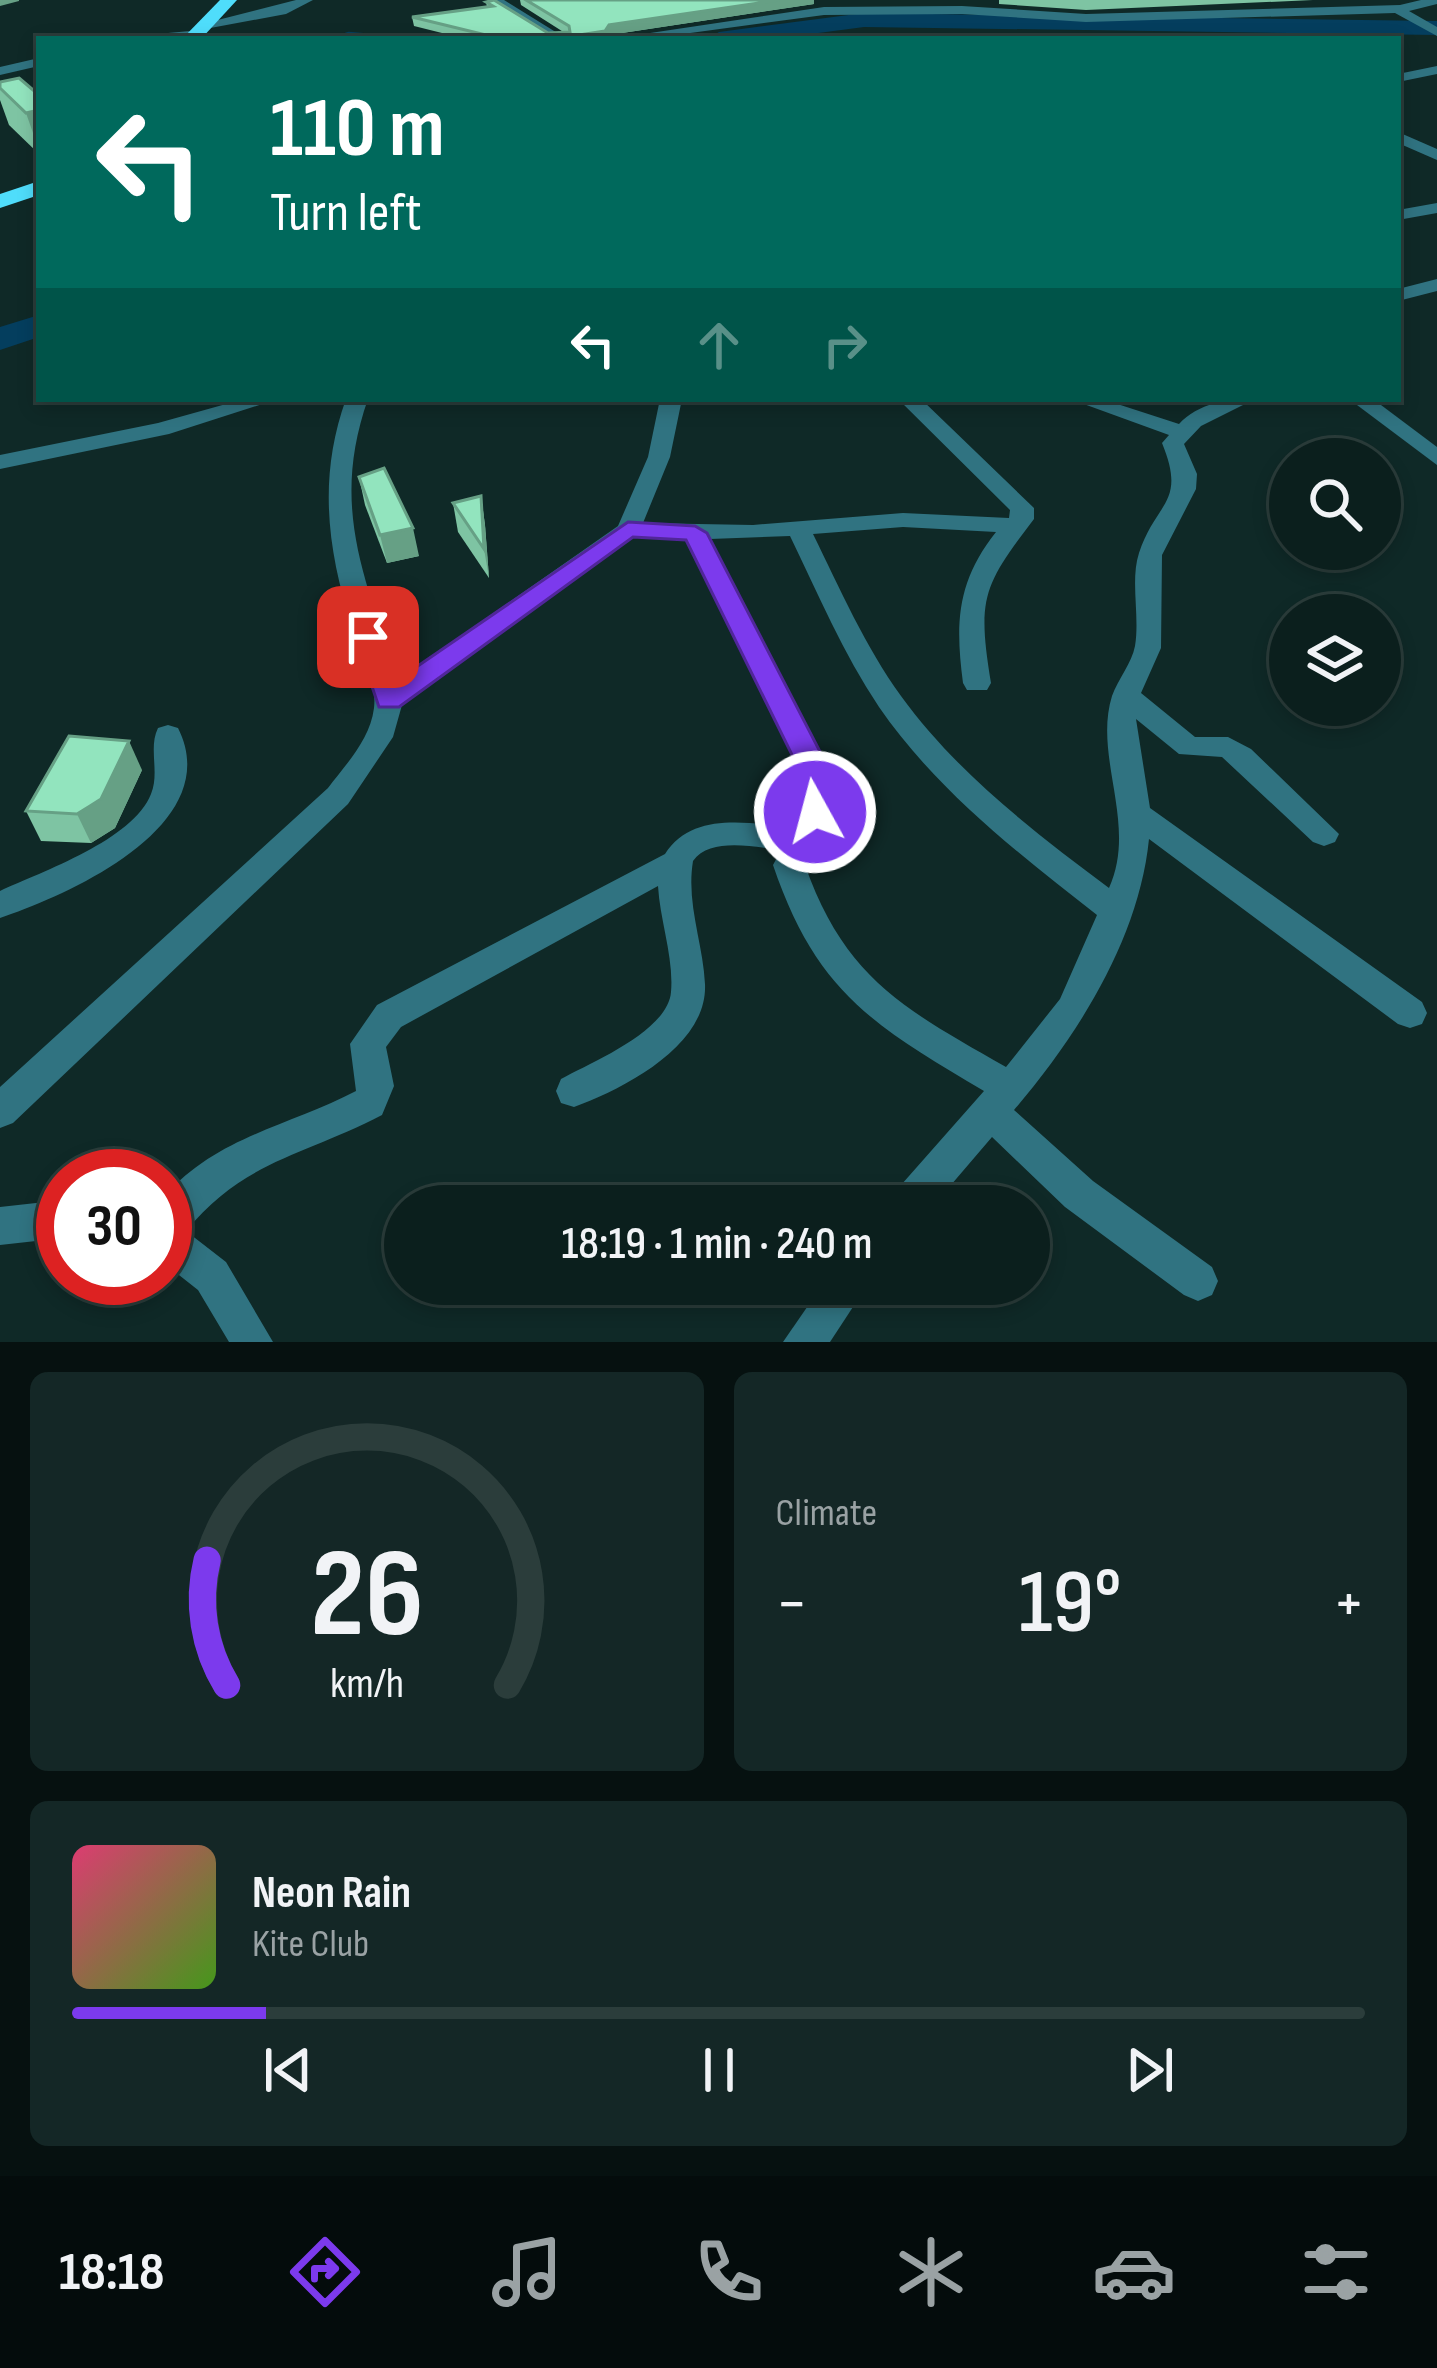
<!DOCTYPE html>
<html lang="en">
<head>
<meta charset="utf-8">
<style>
  :root { --surface:#0b1f1d; --page:#142726; --text:#f1f3f6; --muted:#9aa2a4; --line:#2b3d3b; --accent:#7c3aed }
  body { margin:0; font-family:"Sofia Sans Condensed",sans-serif; background:var(--page); color:var(--text); height:100vh; display:flex; flex-direction:column; font-size:45px; white-space:nowrap }
  * { box-sizing:border-box; margin:0 }
  p { font-size:39px; color:var(--muted) }
  .icon { flex:none; width:66px; height:66px; fill:none; stroke:currentColor; stroke-width:2; stroke-linecap:round; stroke-linejoin:round }
  .map { position:relative; height:1342px; overflow:hidden }
  .side { display:flex; flex-direction:column; gap:30px; padding:30px; background:#061110; flex:1 }
  .side>* { flex:none }
  .banner { position:absolute; left:36px; top:36px; width:1365px; height:366px; border-radius:0px; box-shadow:0 6px 18px #0003,0 0 0 3px var(--line); background:#00695c; color:#fff; overflow:hidden }
  .controls { position:absolute; left:1269px; top:438px; display:grid; gap:24px }
  .controls a { display:grid; place-items:center; width:132px; height:132px; border-radius:50%; background:var(--surface); box-shadow:0 6px 18px #0003,0 0 0 3px var(--line); font-size:60px }
  .speed { position:absolute; left:36px; top:1149px; display:flex; gap:24px; font-size:60px; font-weight:700; text-align:center }
  .speed>* { display:grid; place-content:center; width:156px; height:156px; border-radius:50%; background:var(--surface); box-shadow:0 6px 18px #0003,0 0 0 3px var(--line); line-height:1 }
  .speed .limit { border:18px solid #d22; background:#fff; color:#111 }
  .pin { position:absolute; display:grid; place-items:center; width:102px; height:102px; color:#fff; margin:-51px; border-radius:24px; box-shadow:0 6px 18px #0006 }
  .me { position:absolute; width:132px; margin:-66px; rotate:353deg; stroke-linejoin:round; filter:drop-shadow(0 0 9px #0008) }
  .turn { display:flex; align-items:center; gap:42px; height:252px; padding:0 36px; font-size:54px }
  .turn .icon { width:156px; height:156px; stroke-width:2.5 }
  .turn b { display:block; font-size:84px; line-height:102px }
  .lanes { display:flex; align-items:center; height:114px; padding:0 36px; background:#0003; justify-content:center; gap:60px; direction:ltr }
  .lanes .off { opacity:.35 }
  .big { font-size:90px; font-weight:600; line-height:1.1 }
  .side .tile { flex:1; display:flex; flex-direction:column; justify-content:center; gap:18px; min-width:0; padding:0 42px; border-radius:18px; background:var(--page) }
  .side .dial { align-items:center; gap:0 }
  .dial svg { height:312px; overflow:visible; fill:none; stroke:var(--line); stroke-width:7; stroke-linecap:round; text-anchor:middle }
  .dial text { fill:var(--text); stroke:none }
  .song { display:flex; align-items:center; gap:36px }
  .cover { width:144px; height:144px; border-radius:18px; background:linear-gradient(135deg,hsl(340 70% 55%),hsl(100 70% 35%)) }
  .played { height:12px; border-radius:6px; background:linear-gradient(90deg,var(--accent) 15%,var(--line) 15%) }
  .keys { display:flex; justify-content:space-around; direction:ltr }
  .heat { display:flex; justify-content:space-between; align-items:center; font-size:66px; direction:ltr }
  .side .tiles { flex:1; display:grid; gap:30px; grid-template-columns:1fr 1fr }
  .tile:last-child { grid-column:span 2 }
  .trip { position:absolute; left:384px; top:1185px; width:666px; height:120px; border-radius:60px; background:var(--surface); box-shadow:0 6px 18px #0003,0 0 0 3px var(--line); font-weight:600; line-height:120px; text-align:center }
  .tabs { display:flex; height:192px; justify-content:space-around; align-items:center; background:#040c0c; color:var(--muted) }
  .tabs .icon { width:84px; height:84px }
  .tabs .selected { color:var(--accent) }
  .tabs b { font-size:54px; color:var(--text) }
  .map>svg:first-child { display:block }
  .lines { fill:none; stroke-linecap:round; stroke-linejoin:round }
  .stream { stroke:#043e5e; stroke-width:4.5 }
  .river { fill:#043e5e; fill-rule:evenodd }
  .minor { fill:#307381; fill-rule:evenodd }
  .highway { fill:#4fddfb; fill-rule:evenodd }
  .wall { fill:#7ec4a3 }
  .shaded-wall { fill:#66a085 }
  .building { fill:#92e4be; stroke:#66a085; stroke-width:3 }
  .route { fill:#7c3aed; stroke:#51269a; stroke-width:3 }
</style>
</head>
<body>
<div class="map">
<svg width="1437" height="1342" viewBox="0 0 1437 1342">
  <rect width="100%" height="100%" fill="#0f2927"/>
  <g class="lines">
    <path class="stream" d="M334,39L349,34L406,39"/>
    <g class="river">
      <path d="M864,13L1437,21V35L864,27L773,39H707L719,32Z"/>
      <path d="M39,315V337L0,350V327Z"/>
    </g>
    <g class="minor">
      <path d="M296,0H313L286,14L205,29L198,25Z"/>
      <path d="M489,0H504L567,39H551Z"/>
      <path d="M1421,0H1437V4L1409,11L1437,27V36L1395,13L1086,22L962,14L824,15L646,39H610L824,7L962,6L1086,14L1400,5Z"/>
      <path d="M201,30L196,37L139,39L146,35Z"/>
      <path d="M39,58V66L0,75V67Z"/>
      <path d="M1437,66V74L1398,82V74Z"/>
      <path d="M1398,132L1437,149V160L1398,143Z"/>
      <path d="M1437,203V213L1398,220V210Z"/>
      <path d="M1437,279V291L1398,301V289Z"/>
      <path d="M244,399H278L169,434L0,469V455L158,423Z"/>
      <path d="M346,399H368C330,507 365,578 398,680L618,526L648,457L660,399H682L670,457L643,523L753,525L903,513L1009,518L1010,510L898,399H921L1034,508V519C983,586 977,598 991,683L987,690H967L963,683C955,623 957,581 996,532L903,527L813,534C840,589 865,646 901,696C957,773 1033,831 1109,888C1138,824 1093,757 1112,696C1118,679 1132,663 1135,646C1140,616 1130,581 1139,553C1156,501 1187,504 1162,443L1169,435L1070,399H1102L1179,424C1198,403 1228,399 1255,399L1201,426L1184,444L1197,474L1196,489L1162,555L1161,648L1141,693L1195,737H1228L1251,749L1339,834L1335,842L1324,846L1313,842L1222,757L1179,754L1136,719L1150,808L1422,1002L1427,1013L1422,1024L1410,1028L1398,1024L1149,839C1139,939 1078,1035 1014,1110L1093,1181L1212,1267L1218,1281L1212,1295L1198,1301L1184,1295L1065,1207L992,1137L933,1206H889L894,1193L984,1091C874,1026 816,992 773,865L781,850C754,847 710,837 693,861C686,904 703,942 705,984C708,1046 623,1089 574,1107L561,1103L556,1091L561,1079C592,1062 668,1031 671,992C674,958 660,921 658,886L401,1027L386,1047L394,1086L382,1115C306,1155 244,1160 186,1231L226,1262L273,1342H229L198,1290L165,1264V1196C216,1137 289,1126 356,1091L350,1044L377,1005L665,854C692,811 748,823 792,827L801,796L800,771L686,538L633,537L402,705L393,737L348,804L13,1123L0,1128V1087L328,788C346,764 370,740 374,708C377,680 361,653 352,627C327,549 318,477 346,399ZM790,536C818,594 843,653 879,707C937,791 1018,853 1097,915L1060,999L1006,1067C906,1010 845,979 805,865L829,808L830,771L710,539Z"/>
      <path d="M1349,399H1373L1437,447V465Z"/>
      <path d="M168,725L178,728C227,825 69,895 0,918V891C43,871 133,840 151,794C160,772 148,748 158,728Z"/>
      <path d="M63,1200V1238L0,1245V1207Z"/>
      <path d="M823,1284H868L830,1342H783Z"/>
    </g>
    <g class="highway">
      <path d="M220,0H237L201,39H182Z"/>
      <path d="M39,181V195L0,208V194Z"/>
    </g>
  </g>
  <g class="wall">
    <path d="M520,0H814V4L609,35L607,39H466L414,26L412,17L487,7L486,2L548,33H565L521,5Z"/>
    <path d="M999,0H1313L1086,10L999,4Z"/>
    <path d="M0,82L39,95V154L9,125L0,100Z"/>
    <path d="M359,477L419,556L387,563L365,505Z"/>
    <path d="M481,496L485,525L489,578L458,532L453,503Z"/>
    <path d="M142,770L115,828L91,843L41,841L26,811Z"/>
  </g>
  <g class="shaded-wall">
    <path d="M0,0H19V1L0,6Z"/>
    <path d="M779,0H814V4L609,35L607,39H553L609,25Z"/>
    <path d="M39,110V150L26,113Z"/>
    <path d="M481,496L485,525L489,578L484,549Z"/>
    <path d="M413,528L419,556L387,563L380,535Z"/>
    <path d="M129,741L142,770L115,828L91,843L77,814Z"/>
  </g>
  <g class="building">
    <path d="M494,0L548,33L570,32L569,26L526,0H779L609,25L605,31L553,39H478L486,35L412,17L493,6L486,2Z"/>
    <path d="M19,78L39,95V110L26,113L0,88V82Z"/>
    <path d="M384,468L413,528L380,535L359,477Z"/>
    <path d="M481,496L484,549L453,503Z"/>
    <path d="M69,736L129,741L101,799L90,806L77,814L26,811Z"/>
  </g>
  <path class="route" d="M628,522L695,526L707,533L830,771L834,793L826,821H804L800,812L804,793L800,771L686,540L633,537L399,707H379L355,637L359,631H378L396,681Z"/>
</svg>
<div class="controls">
<a><svg class="icon" aria-label="search" viewBox="0 0 24 24"><circle cx="10" cy="10" r="6"/><path d="M15 15l6 6"/></svg></a>
<a><svg class="icon" aria-label="layers" viewBox="0 0 24 24"><path d="M12 4l9 5-9 5-9-5zM3 14l9 5 9-5"/></svg></a>
</div>
<div class="speed"><div class="limit">30</div></div>
<div class="pin" style="left:368px;top:637px;background:#d93025"><svg class="icon" aria-label="arrive" viewBox="0 0 24 24"><path d="M6 21V4h12l-3 4 3 4H6"/></svg></div>
<svg class="me" style="left:815px;top:812px" viewBox="-20 -20 40 40"><circle r="17" fill="#7c3aed" stroke="#fff" stroke-width="3"/><path d="M0-11L8 9 0 5-8 9z" fill="#fff"/></svg>
<div class="trip">18:19 · 1 min · 240 m</div>
<div class="banner">
<div class="turn"><svg class="icon" aria-label="left" viewBox="0 0 24 24"><path d="M17 20v-9H6M10 6l-5 5 5 5"/></svg><div><b>110 m</b>Turn left</div></div>
<div class="lanes"><svg class="icon" aria-label="left" viewBox="0 0 24 24"><path d="M17 20v-9H6M10 6l-5 5 5 5"/></svg><svg class="icon off" aria-label="ahead" viewBox="0 0 24 24"><path d="M12 20V5M6 11l6-6 6 6"/></svg><svg class="icon off" aria-label="right" viewBox="0 0 24 24"><path d="M7 20v-9h11M14 6l5 5-5 5"/></svg></div>
</div>
</div>
<section class="side">
<div class="tiles">
<div class="tile dial"><svg viewBox="0 0 100 80">
<path d="M14 69A42 42 0 1 1 86 69"/>
<path d="M14 69A42 42 0 0 1 9 37" stroke="#7c3aed"/>
<text x="50" y="56" font-size="32" font-weight="700">26</text>
<text x="50" y="72" font-size="11">km/h</text>
</svg></div>
<div class="tile"><p>Climate</p>
<div class="heat"><a>−</a><b class="big">19°</b><a>+</a></div>
</div>
<div class="tile">
<div class="song"><i class="cover"></i><div><b>Neon Rain</b><p>Kite Club</p></div></div>
<div class="played"></div>
<div class="keys"><svg class="icon" aria-label="previous" viewBox="0 0 24 24"><path d="M18 5L8 12l10 7zM5 5v14"/></svg><svg class="icon" aria-label="pause" viewBox="0 0 24 24"><path d="M8 5v14M16 5v14"/></svg><svg class="icon" aria-label="next" viewBox="0 0 24 24"><path d="M6 5l10 7-10 7zM19 5v14"/></svg></div>
</div>
</div>
</section>
<nav class="tabs">
<b>18:18</b>
<svg class="icon selected" aria-label="directions" viewBox="0 0 24 24"><path d="M12 3l9 9-9 9-9-9zM9 14v-3h6M13 9l2 2-2 2"/></svg>
<svg class="icon" aria-label="music" viewBox="0 0 24 24"><path d="M9 18V5l10-2v13"/><circle cx="6" cy="18" r="3"/><circle cx="16" cy="16" r="3"/></svg>
<svg class="icon" aria-label="phone" viewBox="0 0 24 24"><path d="M5 4h4l2 5-3 2q2 4 5 5l2-3 5 2v4C11 20 4 13 5 4z"/></svg>
<svg class="icon" aria-label="climate" viewBox="0 0 24 24"><path d="M12 3v18M4 7l16 10M4 17L20 7"/></svg>
<svg class="icon" aria-label="car" viewBox="0 0 24 24"><path d="M5 17H2v-5l4-1 3-4h7l3 4 3 1v5h-3M9 17h6M6 11h13"/><circle cx="7" cy="17" r="2"/><circle cx="17" cy="17" r="2"/></svg>
<svg class="icon" aria-label="filters" viewBox="0 0 24 24"><path d="M4 7h16M4 17h16"/><circle cx="9" cy="7" r="2"/><circle cx="15" cy="17" r="2"/></svg>
</nav>
</body>
</html>
